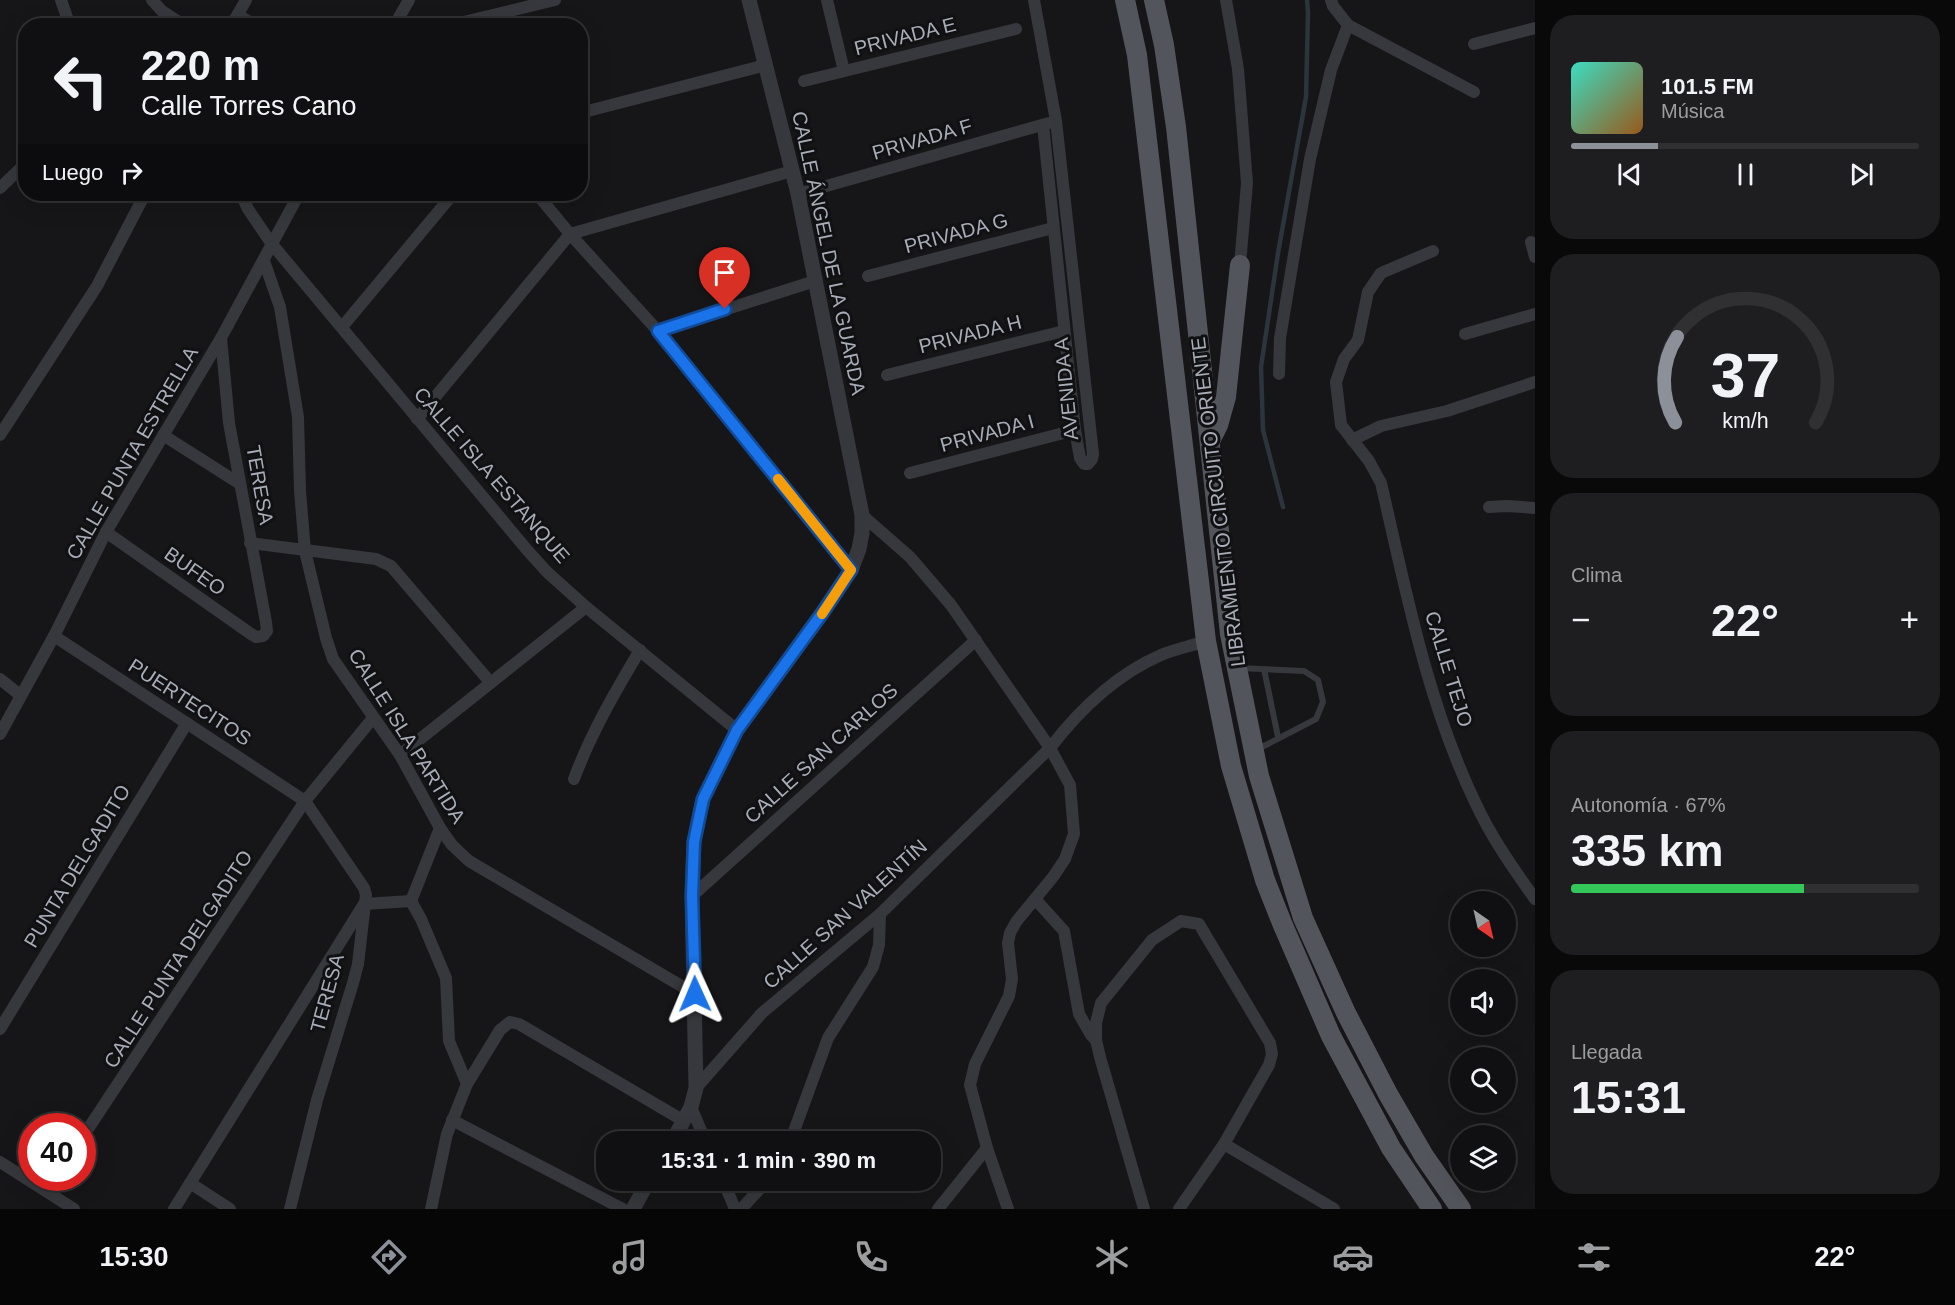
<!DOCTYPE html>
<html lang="es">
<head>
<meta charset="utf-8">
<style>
  :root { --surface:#101012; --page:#1e1e20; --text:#f1f3f6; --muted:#9c9d9f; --line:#303032; --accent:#8c9099 }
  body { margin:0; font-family:Helvetica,sans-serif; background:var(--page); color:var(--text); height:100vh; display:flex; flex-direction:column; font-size:22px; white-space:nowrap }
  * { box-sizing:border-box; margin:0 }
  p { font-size:20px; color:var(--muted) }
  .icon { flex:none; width:33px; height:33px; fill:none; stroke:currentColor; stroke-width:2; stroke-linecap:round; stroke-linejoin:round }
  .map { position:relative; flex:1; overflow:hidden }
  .side { display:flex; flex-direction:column; gap:15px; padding:15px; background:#09090a; width:420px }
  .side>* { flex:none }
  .hud { position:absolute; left:18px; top:18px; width:570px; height:183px; border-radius:24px; box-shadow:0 6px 24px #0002,0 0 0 2px var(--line); background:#101012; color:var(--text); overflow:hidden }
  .needle { width:39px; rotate:146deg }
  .fabs { position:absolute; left:1450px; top:891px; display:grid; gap:12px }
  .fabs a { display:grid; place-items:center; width:66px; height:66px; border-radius:50%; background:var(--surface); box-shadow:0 6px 24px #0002,0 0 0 2px var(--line); font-size:30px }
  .speed { position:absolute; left:18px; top:1113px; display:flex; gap:12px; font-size:30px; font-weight:700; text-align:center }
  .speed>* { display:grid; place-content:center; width:78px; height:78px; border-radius:50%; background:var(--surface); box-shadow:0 6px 24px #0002,0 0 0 2px var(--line); line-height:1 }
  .speed .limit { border:9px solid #d22; background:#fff; color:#111 }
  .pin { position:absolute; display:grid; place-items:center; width:51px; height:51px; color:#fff; margin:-62px -26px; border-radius:50% 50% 50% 0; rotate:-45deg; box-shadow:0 0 6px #0007 }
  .pin .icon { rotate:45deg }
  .me { position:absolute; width:66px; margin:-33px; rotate:359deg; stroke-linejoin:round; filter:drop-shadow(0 0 4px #0008) }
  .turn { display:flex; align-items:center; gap:21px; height:126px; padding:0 24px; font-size:27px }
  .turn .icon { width:78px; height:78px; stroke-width:2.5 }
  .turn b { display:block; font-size:42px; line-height:51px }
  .then { display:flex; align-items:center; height:57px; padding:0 24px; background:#0003; gap:12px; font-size:22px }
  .big { font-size:45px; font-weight:600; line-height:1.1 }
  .side .card { flex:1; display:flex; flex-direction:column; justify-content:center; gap:9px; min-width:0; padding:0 21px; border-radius:24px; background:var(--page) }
  .side .dial { align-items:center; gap:0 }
  .dial svg { height:156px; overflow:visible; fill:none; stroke:var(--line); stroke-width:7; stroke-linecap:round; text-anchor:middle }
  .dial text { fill:var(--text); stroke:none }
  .song { display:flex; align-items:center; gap:18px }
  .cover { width:72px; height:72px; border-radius:9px; background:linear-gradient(135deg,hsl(170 70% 55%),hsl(30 70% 35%)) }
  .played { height:6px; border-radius:3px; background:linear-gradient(90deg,var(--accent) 25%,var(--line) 25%) }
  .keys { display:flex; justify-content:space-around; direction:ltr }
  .heat { display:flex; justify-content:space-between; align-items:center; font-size:33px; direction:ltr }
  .charge { height:9px; border-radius:4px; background:linear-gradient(90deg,#34c759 67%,var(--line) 0) }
  .trip { position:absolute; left:596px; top:1131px; width:345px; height:60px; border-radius:24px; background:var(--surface); box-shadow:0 6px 24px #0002,0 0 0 2px var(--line); font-weight:600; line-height:60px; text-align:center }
  .menu { display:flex; height:96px; justify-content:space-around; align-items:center; background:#060607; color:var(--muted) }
  .menu .icon { width:42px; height:42px }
  .menu .current { color:var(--accent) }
  .menu b { font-size:27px; color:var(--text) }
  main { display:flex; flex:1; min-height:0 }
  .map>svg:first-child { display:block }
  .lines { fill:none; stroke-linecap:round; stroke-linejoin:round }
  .stream { stroke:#2c353c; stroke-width:4.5 }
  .service { stroke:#37383d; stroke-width:6 }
  .minor { stroke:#37383d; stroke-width:12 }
  .tertiary { stroke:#37383d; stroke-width:15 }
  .primary { stroke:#53555c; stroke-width:20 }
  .route-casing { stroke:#114b97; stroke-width:15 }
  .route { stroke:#1a73e8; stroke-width:10 }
  .slow { stroke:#f59e0b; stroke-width:10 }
  .labels { text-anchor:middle; stroke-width:6; stroke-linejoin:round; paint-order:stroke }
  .street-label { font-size:20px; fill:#a8adb8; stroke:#111113 }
</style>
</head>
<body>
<main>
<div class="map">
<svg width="1535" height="1209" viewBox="0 0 1535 1209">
  <rect width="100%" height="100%" fill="#161618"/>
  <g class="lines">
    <path class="stream" d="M1283,507L1263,430L1261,367L1278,253L1306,97L1308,13L1307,0"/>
    <g class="service">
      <path d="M1239,668L1304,671L1318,680L1323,702L1316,719L1258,749"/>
      <path d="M1264,669L1278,737"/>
    </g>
    <g class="minor">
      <path d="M61,0L70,26"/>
      <path d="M152,0L162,11L185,26"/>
      <path d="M827,0L844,71"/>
      <path d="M1034,0L1056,121L1093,454L1092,459L1088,464H1084L1080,458L1075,430L1043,125"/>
      <path d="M1226,0L1238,69L1247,183L1240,265"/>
      <path d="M238,15L256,26"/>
      <path d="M1348,25L1474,92"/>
      <path d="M231,26L246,0"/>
      <path d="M394,26L409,0"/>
      <path d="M447,26L555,0"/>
      <path d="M1474,44L1535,28"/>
      <path d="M804,81L1016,29"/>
      <path d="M580,113L766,65"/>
      <path d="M0,188L26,163"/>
      <path d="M241,194L248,209L271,243L528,551L547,572L586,607L737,730"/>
      <path d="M537,194L570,234L658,331L851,570"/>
      <path d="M798,194L1049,123"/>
      <path d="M1531,242L1535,257"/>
      <path d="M1433,251L1381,273L1368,292L1358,340L1344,359L1336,382L1341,425L1369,461L1381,483C1406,591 1427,702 1475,802C1491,837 1513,868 1535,899"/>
      <path d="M264,261L280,307L298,417L300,491L305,551L326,638L333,659L400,755L440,828L452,845L469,861L695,994"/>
      <path d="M868,276L1053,228"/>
      <path d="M342,327L453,194"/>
      <path d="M658,331L815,281"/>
      <path d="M1465,334L1535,314"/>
      <path d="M1279,374L1280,338L1310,159L1331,70L1348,25L1333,6L1331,0"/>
      <path d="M887,375L1064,331"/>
      <path d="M417,419L570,234L792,171"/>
      <path d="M0,435L97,286L145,194"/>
      <path d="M163,435L240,484"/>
      <path d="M1352,440L1381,426L1447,411L1535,382"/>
      <path d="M910,473L1075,430"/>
      <path d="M1489,507L1507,506L1535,508"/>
      <path d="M862,515L910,557L951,605L1050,748L1070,785L1074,834L1065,859L1053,877L1016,922L1010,933L1008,943L1012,979L1009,996L975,1064L970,1085L987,1148L1008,1209"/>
      <path d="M106,532L251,634L256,637L263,636L267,631L266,622L229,423L221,338"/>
      <path d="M250,543L376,559L391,566L490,682"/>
      <path d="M54,636L305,801L364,888L366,895L358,964L353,983L317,1100L290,1209"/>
      <path d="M0,679L20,695"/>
      <path d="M0,734L54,636L106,532L221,338L299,194"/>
      <path d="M400,755L586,607"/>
      <path d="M574,779C591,733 615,692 640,650"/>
      <path d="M692,896L976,640"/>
      <path d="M1035,899L1064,931L1079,1014L1091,1035L1096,1040"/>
      <path d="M411,901L421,919L446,978L449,1041L467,1084"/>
      <path d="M411,901L440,828"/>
      <path d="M0,1029L187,723"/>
      <path d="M696,1088L762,1013L880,914L1050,748C1080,709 1115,675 1161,655C1175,649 1191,646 1206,641"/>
      <path d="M691,1107L706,1142"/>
      <path d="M452,1120L623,1209"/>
      <path d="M82,1138L305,801L373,718"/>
      <path d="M790,1142L828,1038L873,967L879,945L880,914"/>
      <path d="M1224,1144L1334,1209"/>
      <path d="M0,1162L74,1209"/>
      <path d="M723,1180L735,1209"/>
      <path d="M190,1183L230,1209"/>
      <path d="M47,1191L56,1178"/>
      <path d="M174,1209L364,904L411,901"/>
      <path d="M431,1209L447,1134L467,1084L500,1030L510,1022L519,1024L684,1121"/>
      <path d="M741,1209L768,1180"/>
      <path d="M938,1209L987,1148"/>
      <path d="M1144,1209L1100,1057L1096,1040V1023L1101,1003L1152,940L1181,921L1199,924L1270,1043L1272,1054L1269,1065L1224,1144L1179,1209"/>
    </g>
    <g class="tertiary">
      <path d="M672,1142L691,1107L696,1088L692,896L694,841L703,799L737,730L823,612L851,570L859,549L862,533V515L798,194L749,0"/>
      <path d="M633,1209L649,1180"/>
    </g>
    <g class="primary">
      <path d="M1125,0L1137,55L1206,641L1231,766L1265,880L1282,923L1331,1036L1391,1148L1432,1209"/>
      <path d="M1154,0L1164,45L1176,127L1230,634L1259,776L1303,918L1346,1013L1388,1094L1424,1156L1461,1209"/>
      <path d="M1211,439L1218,425L1226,397L1240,265"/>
    </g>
  </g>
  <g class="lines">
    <defs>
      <path id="route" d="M695,994L692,896L694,842L703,799L737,730L823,612L851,570L658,331L725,309"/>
    </defs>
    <use href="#route" class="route-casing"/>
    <use href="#route" class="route"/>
    <path class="slow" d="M778,479L851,570L822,614"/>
  </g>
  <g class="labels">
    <g class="street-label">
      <text transform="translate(905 36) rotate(-14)" y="7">PRIVADA E</text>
      <text transform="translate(922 139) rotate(-16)" y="7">PRIVADA F</text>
      <text transform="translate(956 233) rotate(-15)" y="7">PRIVADA G</text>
      <text transform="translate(829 253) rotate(78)" y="7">CALLE ÁNGEL DE LA GUARDA</text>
      <text transform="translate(970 334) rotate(-14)" y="7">PRIVADA H</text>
      <text transform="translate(1066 389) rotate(-96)" y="7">AVENIDA A</text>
      <text transform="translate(987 433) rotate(-15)" y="7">PRIVADA I</text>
      <text transform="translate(132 453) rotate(-60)" y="7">CALLE PUNTA ESTRELLA</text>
      <text transform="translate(492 475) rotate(49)" y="7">CALLE ISLA ESTANQUE</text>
      <text transform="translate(260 485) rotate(80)" y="7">TERESA</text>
      <text transform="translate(1218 502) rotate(-97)" y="7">LIBRAMIENTO CIRCUITO ORIENTE</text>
      <text transform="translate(195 571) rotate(35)" y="7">BUFEO</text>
      <text transform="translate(1449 669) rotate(73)" y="7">CALLE TEJO</text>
      <text transform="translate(190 702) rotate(33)" y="7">PUERTECITOS</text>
      <text transform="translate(407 736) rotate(58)" y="7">CALLE ISLA PARTIDA</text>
      <text transform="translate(821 753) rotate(-42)" y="7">CALLE SAN CARLOS</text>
      <text transform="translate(77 866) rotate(-59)" y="7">PUNTA DELGADITO</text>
      <text transform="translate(845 914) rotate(-42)" y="7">CALLE SAN VALENTÍN</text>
      <text transform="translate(178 959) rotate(-57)" y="7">CALLE PUNTA DELGADITO</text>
      <text transform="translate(327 993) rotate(-75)" y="7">TERESA</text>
    </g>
  </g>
</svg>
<div class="fabs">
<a><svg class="needle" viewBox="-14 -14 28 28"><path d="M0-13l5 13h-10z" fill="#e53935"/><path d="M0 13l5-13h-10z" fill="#9c9d9f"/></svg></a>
<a><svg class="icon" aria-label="sound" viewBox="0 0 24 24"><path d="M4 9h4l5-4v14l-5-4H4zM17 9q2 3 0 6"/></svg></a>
<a><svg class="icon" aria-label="search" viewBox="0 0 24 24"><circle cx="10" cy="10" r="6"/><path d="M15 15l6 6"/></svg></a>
<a><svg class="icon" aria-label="layers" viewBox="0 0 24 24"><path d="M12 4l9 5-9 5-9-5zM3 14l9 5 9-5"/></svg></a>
</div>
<div class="speed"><div class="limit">40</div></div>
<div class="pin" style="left:725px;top:309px;background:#d93025"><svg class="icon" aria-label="arrive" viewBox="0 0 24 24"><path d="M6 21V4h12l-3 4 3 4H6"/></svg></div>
<svg class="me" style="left:695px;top:994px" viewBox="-20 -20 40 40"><path d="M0-17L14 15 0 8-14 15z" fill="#1a73e8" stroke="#fff" stroke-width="4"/></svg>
<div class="trip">15:31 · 1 min · 390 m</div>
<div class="hud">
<div class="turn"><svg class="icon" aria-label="left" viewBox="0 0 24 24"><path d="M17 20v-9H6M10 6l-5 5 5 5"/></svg><div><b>220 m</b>Calle Torres Cano</div></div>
<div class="then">Luego<svg class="icon" aria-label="right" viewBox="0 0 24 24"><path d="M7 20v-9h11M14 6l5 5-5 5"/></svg></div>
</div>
</div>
<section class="side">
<div class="card">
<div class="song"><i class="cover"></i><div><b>101.5 FM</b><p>Música</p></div></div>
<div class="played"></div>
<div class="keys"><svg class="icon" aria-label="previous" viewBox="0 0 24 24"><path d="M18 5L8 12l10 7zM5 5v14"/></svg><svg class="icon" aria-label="pause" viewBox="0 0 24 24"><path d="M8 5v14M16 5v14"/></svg><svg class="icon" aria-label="next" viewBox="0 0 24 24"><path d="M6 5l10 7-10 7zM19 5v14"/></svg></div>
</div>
<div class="card dial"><svg viewBox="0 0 100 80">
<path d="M14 69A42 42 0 1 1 86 69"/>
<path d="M14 69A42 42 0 0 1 15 25" stroke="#8c9099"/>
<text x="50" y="56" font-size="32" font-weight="700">37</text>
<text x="50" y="72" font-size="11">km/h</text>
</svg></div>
<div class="card"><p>Clima</p>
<div class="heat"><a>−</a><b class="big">22°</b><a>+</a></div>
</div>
<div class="card"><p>Autonomía · 67%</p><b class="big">335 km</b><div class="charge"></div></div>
<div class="card"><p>Llegada</p><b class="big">15:31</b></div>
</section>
</main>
<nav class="menu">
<b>15:30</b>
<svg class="icon current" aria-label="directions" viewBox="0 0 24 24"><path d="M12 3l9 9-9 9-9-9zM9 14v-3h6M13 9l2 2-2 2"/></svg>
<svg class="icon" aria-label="music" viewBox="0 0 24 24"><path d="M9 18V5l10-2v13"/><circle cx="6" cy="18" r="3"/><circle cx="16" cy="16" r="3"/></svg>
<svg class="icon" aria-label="phone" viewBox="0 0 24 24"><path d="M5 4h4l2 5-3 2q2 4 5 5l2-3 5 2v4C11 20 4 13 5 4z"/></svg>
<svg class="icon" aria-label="climate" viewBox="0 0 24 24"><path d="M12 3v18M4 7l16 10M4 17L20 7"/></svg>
<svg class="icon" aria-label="car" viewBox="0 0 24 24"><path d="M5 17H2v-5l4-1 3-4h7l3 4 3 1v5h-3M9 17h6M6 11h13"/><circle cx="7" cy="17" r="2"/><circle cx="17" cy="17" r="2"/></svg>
<svg class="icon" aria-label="filters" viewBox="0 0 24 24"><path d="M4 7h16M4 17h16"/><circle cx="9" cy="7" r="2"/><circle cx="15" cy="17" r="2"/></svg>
<b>22°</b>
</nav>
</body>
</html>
